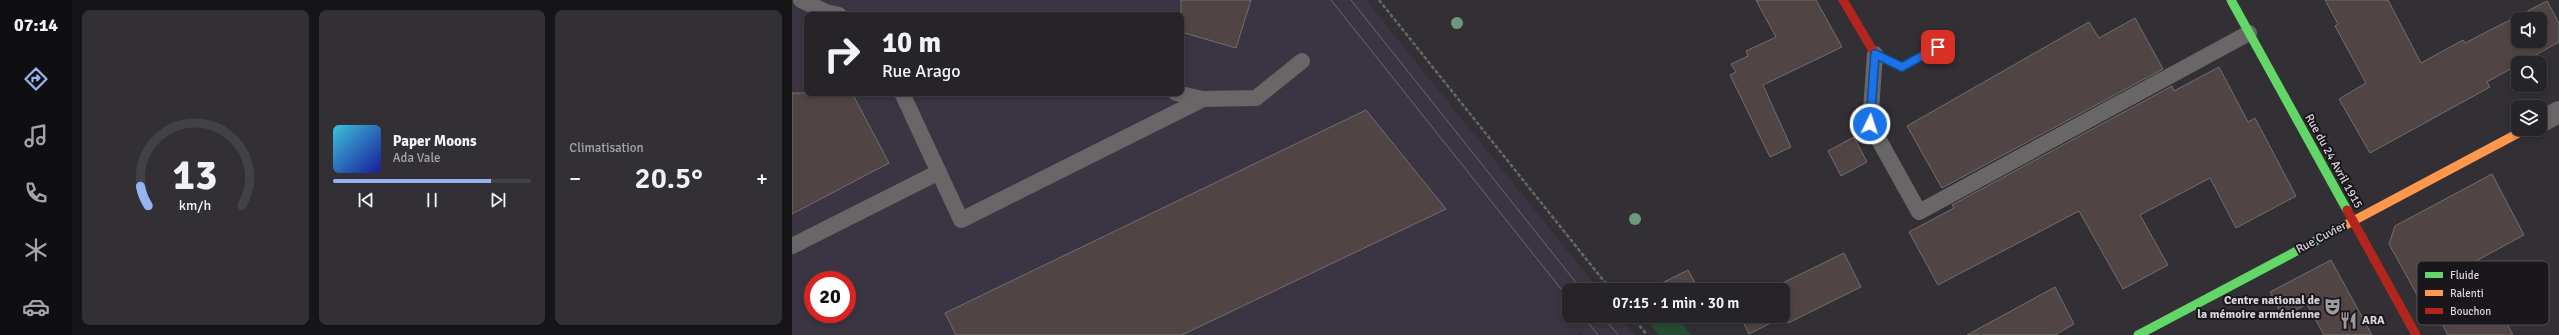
<!DOCTYPE html>
<html lang="fr">
<head>
<meta charset="utf-8">
<style>
  :root { --surface:#262428; --page:#323034; --text:#f1f3f6; --muted:#a4a4a8; --line:#424145; --accent:#95b2f1 }
  body { margin:0; font-family:Signika,sans-serif; background:var(--page); color:var(--text); height:100vh; display:flex; flex-direction:column; font-size:15px; white-space:nowrap }
  * { box-sizing:border-box; margin:0 }
  p { font-size:13px; color:var(--muted) }
  .icon { flex:none; width:22px; height:22px; fill:none; stroke:currentColor; stroke-width:2; stroke-linecap:round; stroke-linejoin:round }
  .map { position:relative; flex:1; overflow:hidden }
  .sheet { display:flex; flex-direction:column; gap:10px; padding:10px; background:#151416; width:720px }
  .sheet>* { flex:none }
  .banner { position:absolute; left:12px; top:12px; width:380px; height:84px; border-radius:8px; box-shadow:0 2px 6px #0003,0 0 0 1px var(--line); background:#262428; color:var(--text); overflow:hidden }
  .buttons { position:absolute; left:1719px; top:12px; display:grid; gap:8px }
  .buttons a { display:grid; place-items:center; width:36px; height:36px; border-radius:8px; background:var(--surface); box-shadow:0 2px 6px #0003,0 0 0 1px var(--line); font-size:20px }
  .speed { position:absolute; left:12px; top:271px; display:flex; gap:8px; font-size:20px; font-weight:700; text-align:center }
  .speed>* { display:grid; place-content:center; width:52px; height:52px; border-radius:50%; background:var(--surface); box-shadow:0 2px 6px #0003,0 0 0 1px var(--line); line-height:1 }
  .speed .limit { border:6px solid #d22; background:#fff; color:#111 }
  .pin { position:absolute; display:grid; place-items:center; width:34px; height:34px; color:#fff; margin:-17px; border-radius:8px; box-shadow:0 2px 6px #0006 }
  .me { position:absolute; width:44px; margin:-22px; rotate:4deg; stroke-linejoin:round; filter:drop-shadow(0 0 3px #0008) }
  .turn { display:flex; align-items:center; gap:14px; height:84px; padding:0 12px; font-size:18px }
  .turn .icon { width:52px; height:52px; stroke-width:2.5 }
  .turn b { display:block; font-size:28px; line-height:34px }
  .big { font-size:30px; font-weight:600; line-height:1.1 }
  .sheet .widget { flex:1; display:flex; flex-direction:column; justify-content:center; gap:6px; min-width:0; padding:0 14px; border-radius:8px; background:var(--page) }
  .sheet .dial { align-items:center; gap:0 }
  .dial svg { height:104px; overflow:visible; fill:none; stroke:var(--line); stroke-width:7; stroke-linecap:round; text-anchor:middle }
  .dial text { fill:var(--text); stroke:none }
  .song { display:flex; align-items:center; gap:12px }
  .cover { width:48px; height:48px; border-radius:6px; background:linear-gradient(135deg,hsl(190 70% 55%),hsl(240 70% 35%)) }
  .played { height:4px; border-radius:2px; background:linear-gradient(90deg,var(--accent) 80%,var(--line) 80%) }
  .keys { display:flex; justify-content:space-around; direction:ltr }
  .heat { display:flex; justify-content:space-between; align-items:center; font-size:22px; direction:ltr }
  .sheet .tiles { flex:1; display:grid; gap:10px; grid-template-columns:repeat(3,1fr) }
  .trip { position:absolute; left:770px; top:283px; width:228px; height:40px; border-radius:8px; background:var(--surface); box-shadow:0 2px 6px #0003,0 0 0 1px var(--line); font-weight:600; line-height:40px; text-align:center }
  main { display:flex; flex:1; min-height:0 }
  .tab-bar { display:flex; flex-direction:column; width:72px; justify-content:space-around; align-items:center; background:#0f0e10; color:var(--muted) }
  .tab-bar .icon { width:28px; height:28px }
  .tab-bar .active { color:var(--accent) }
  .tab-bar b { font-size:18px; color:var(--text) }
  .map>svg:first-child { display:block }
  .built { fill:#3b3442; fill-rule:evenodd }
  .green { fill:#254d33 }
  .building { fill:#504444; stroke:#716e6f; fill-rule:evenodd }
  .lines { fill:none; stroke-linecap:round; stroke-linejoin:round }
  .path { stroke:#686768; stroke-width:2.5; stroke-dasharray:4 2; stroke-linecap:butt }
  .lane { stroke:#686666; stroke-width:16 }
  .street { stroke:#686666; stroke-width:22 }
  .fast { stroke:#63d668; stroke-width:9 }
  .slow { stroke:#ff974d; stroke-width:9 }
  .jam { stroke:#b3261e; stroke-width:9 }
  .tram { stroke:#696769; stroke-width:1 }
  .tree { fill:#6c987b }
  .route-casing { stroke:#114b97; stroke-width:10 }
  .route { stroke:#1a73e8; stroke-width:7 }
  .labels { text-anchor:middle; stroke-width:4; stroke-linejoin:round; paint-order:stroke }
  .street-label { font-size:12px; fill:#d7d4da; stroke:#19171b }
  .poi-label { font-size:12px; font-weight:bold; fill:#d7d4da; stroke:#19171b; text-anchor:end }
  .key { fill:#19171b; stroke:#525054; stroke-width:1 }
  .key-label { font-size:11px; fill:#d7d4da }
</style>
</head>
<body>
<main>
<nav class="tab-bar">
<b>07:14</b>
<svg class="icon active" aria-label="directions" viewBox="0 0 24 24"><path d="M12 3l9 9-9 9-9-9zM9 14v-3h6M13 9l2 2-2 2"/></svg>
<svg class="icon" aria-label="music" viewBox="0 0 24 24"><path d="M9 18V5l10-2v13"/><circle cx="6" cy="18" r="3"/><circle cx="16" cy="16" r="3"/></svg>
<svg class="icon" aria-label="phone" viewBox="0 0 24 24"><path d="M5 4h4l2 5-3 2q2 4 5 5l2-3 5 2v4C11 20 4 13 5 4z"/></svg>
<svg class="icon" aria-label="climate" viewBox="0 0 24 24"><path d="M12 3v18M4 7l16 10M4 17L20 7"/></svg>
<svg class="icon" aria-label="car" viewBox="0 0 24 24"><path d="M5 17H2v-5l4-1 3-4h7l3 4 3 1v5h-3M9 17h6M6 11h13"/><circle cx="7" cy="17" r="2"/><circle cx="17" cy="17" r="2"/></svg>
</nav>
<section class="sheet">
<div class="tiles">
<div class="widget dial"><svg viewBox="0 0 100 80">
<path d="M14 69A42 42 0 1 1 86 69"/>
<path d="M14 69A42 42 0 0 1 8 54" stroke="#95b2f1"/>
<text x="50" y="56" font-size="32" font-weight="700">13</text>
<text x="50" y="72" font-size="11">km/h</text>
</svg></div>
<div class="widget">
<div class="song"><i class="cover"></i><div><b>Paper Moons</b><p>Ada Vale</p></div></div>
<div class="played"></div>
<div class="keys"><svg class="icon" aria-label="previous" viewBox="0 0 24 24"><path d="M18 5L8 12l10 7zM5 5v14"/></svg><svg class="icon" aria-label="pause" viewBox="0 0 24 24"><path d="M8 5v14M16 5v14"/></svg><svg class="icon" aria-label="next" viewBox="0 0 24 24"><path d="M6 5l10 7-10 7zM19 5v14"/></svg></div>
</div>
<div class="widget"><p>Climatisation</p>
<div class="heat"><a>−</a><b class="big">20.5°</b><a>+</a></div>
</div>
</div>
</section>
<div class="map">
<svg width="1767" height="335" viewBox="0 0 1767 335">
  <rect width="100%" height="100%" fill="#323035"/>
  <path class="built" d="M0,0H574L807,290H777V316H828L843,335H791L789,332L783,335H0ZM15,15H389V93H15ZM21,280H55V314H21Z"/>
  <path class="green" d="M852,316H885L899,335H867Z"/>
  <g class="building">
    <path d="M389,0H459L444,48L389,32Z"/>
    <path d="M964,0H1024L1050,47L971,85L999,147L978,157L938,75L944,72L939,64L956,56L954,51L984,37Z"/>
    <path d="M1533,0H1596L1629,63L1671,40L1673,43L1755,1L1767,23V42L1695,82L1698,87L1578,153L1547,99L1574,83L1543,26L1546,24ZM1726,19H1748V41H1726Z"/>
    <path d="M1343,18L1371,69L1150,188L1115,126L1297,22L1307,38Z"/>
    <path d="M1427,67L1456,122L1463,118L1504,196L1444,228L1418,178L1348,215L1376,265L1331,289L1287,211L1146,285L1117,232L1162,208L1160,205L1380,86L1382,91Z"/>
    <path d="M0,93H60L97,163L0,214Z"/>
    <path d="M574,110L654,209L390,335H164L153,313Z"/>
    <path d="M1062,137L1075,162L1049,176L1036,151Z"/>
    <path d="M1700,174L1732,235L1682,262L1721,335H1656L1641,307L1634,311L1597,244L1603,226Z"/>
    <path d="M1052,253L1069,287L996,323L993,316L957,334L948,316H991V290H976Z"/>
    <path d="M1539,260L1580,335H1532L1515,304L1491,317L1478,292Z"/>
    <path d="M896,270L907,290H865L862,287Z"/>
    <path d="M1263,287L1282,324L1263,335H1175Z"/>
  </g>
  <g class="lines">
    <g class="path">
      <path d="M587,0L819,290"/>
      <path d="M840,316L855,335"/>
    </g>
    <g class="lane">
      <path d="M9,0L34,12L47,15"/>
      <path d="M1083,54L1078,124L1127,212L1457,33"/>
      <path d="M110,93L169,220L411,99L384,93"/>
      <path d="M411,99L464,98L510,61"/>
      <path d="M0,246L147,172"/>
    </g>
    <path class="street" d="M1748,122L1767,112"/>
    <g class="fast">
      <path d="M1439,0L1555,210"/>
      <path d="M1346,335L1548,228"/>
    </g>
    <path class="slow" d="M1548,228L1734,129"/>
    <g class="jam">
      <path d="M1051,0L1083,54L1110,67L1158,41"/>
      <path d="M1555,210L1624,335"/>
    </g>
    <g class="tram">
      <path d="M539,0L777,299"/>
      <path d="M559,0L790,290"/>
      <path d="M791,316L806,335"/>
      <path d="M810,316L826,335"/>
    </g>
  </g>
  <g class="tree">
    <circle cx="665" cy="23" r="6"/>
    <circle cx="843" cy="219" r="6"/>
  </g>
  <g class="lines">
    <defs>
      <path id="route" d="M1078,124L1083,54L1110,67L1146,47"/>
    </defs>
    <use href="#route" class="route-casing"/>
    <use href="#route" class="route"/>
  </g>
  <defs>
    <symbol id="theatre-bare" viewBox="-9 -9 18 18"><path d="M-5-5.5Q0-4 5-5.5V0Q5 5 0 6Q-5 5-5 0ZM-3.3-2.5H-1v1.5H-3.3ZM1-2.5H3.3v1.5H1ZM-2.8 1Q0 5.5 2.8 1Z" fill="#9d9ba0" stroke="#19171b" stroke-width="2.5" paint-order="stroke"/></symbol>
    <symbol id="restaurant-bare" viewBox="-9 -9 18 18"><path d="M-5-6h1v4h1v-4h1v4h1v-4h1v5L-1.5 .5V6h-2V.5L-5-1ZM5-6V6H3V1.5H1.5Q1.5-4 5-6Z" fill="#9d9ba0" stroke="#19171b" stroke-width="2.5" paint-order="stroke"/></symbol>
  </defs>
  <g fill-rule="evenodd">
    <use href="#theatre-bare" x="1528" y="294" width="25" height="25"/>
    <use href="#restaurant-bare" x="1544" y="308" width="25" height="25"/>
  </g>
  <g class="labels">
    <g class="street-label">
      <text transform="translate(1542 161) rotate(61)" y="4">Rue du 24 Avril 1915</text>
      <text transform="translate(1529 237) rotate(-28)" y="4">Rue Cuvier</text>
    </g>
    <g class="poi-label">
      <text x="1528" y="304">Centre national de<tspan x="1528" dy="14">la mémoire arménienne</tspan></text>
      <text x="1570" y="324" text-anchor="start">ARA</text>
    </g>
  </g>
  <rect x="1625" y="261" width="132" height="64" rx="6" class="key"/>
  <rect x="1633" y="272" width="18" height="6" fill="#63d668"/>
  <rect x="1633" y="290" width="18" height="6" fill="#ff974d"/>
  <rect x="1633" y="308" width="18" height="6" fill="#b3261e"/>
  <g class="key-label">
    <text x="1658" y="279">Fluide</text>
    <text x="1658" y="297">Ralenti</text>
    <text x="1658" y="315">Bouchon</text>
  </g>
</svg>
<div class="buttons">
<a><svg class="icon" aria-label="sound" viewBox="0 0 24 24"><path d="M4 9h4l5-4v14l-5-4H4zM17 9q2 3 0 6"/></svg></a>
<a><svg class="icon" aria-label="search" viewBox="0 0 24 24"><circle cx="10" cy="10" r="6"/><path d="M15 15l6 6"/></svg></a>
<a><svg class="icon" aria-label="layers" viewBox="0 0 24 24"><path d="M12 4l9 5-9 5-9-5zM3 14l9 5 9-5"/></svg></a>
</div>
<div class="speed"><div class="limit">20</div></div>
<div class="pin" style="left:1146px;top:47px;background:#d93025"><svg class="icon" aria-label="arrive" viewBox="0 0 24 24"><path d="M6 21V4h12l-3 4 3 4H6"/></svg></div>
<svg class="me" style="left:1078px;top:124px" viewBox="-20 -20 40 40"><circle r="17" fill="#1a73e8" stroke="#fff" stroke-width="3"/><path d="M0-11L8 9 0 5-8 9z" fill="#fff"/></svg>
<div class="trip">07:15 · 1 min · 30 m</div>
<div class="banner">
<div class="turn"><svg class="icon" aria-label="right" viewBox="0 0 24 24"><path d="M7 20v-9h11M14 6l5 5-5 5"/></svg><div><b>10 m</b>Rue Arago</div></div>
</div>
</div>
</main>
</body>
</html>
